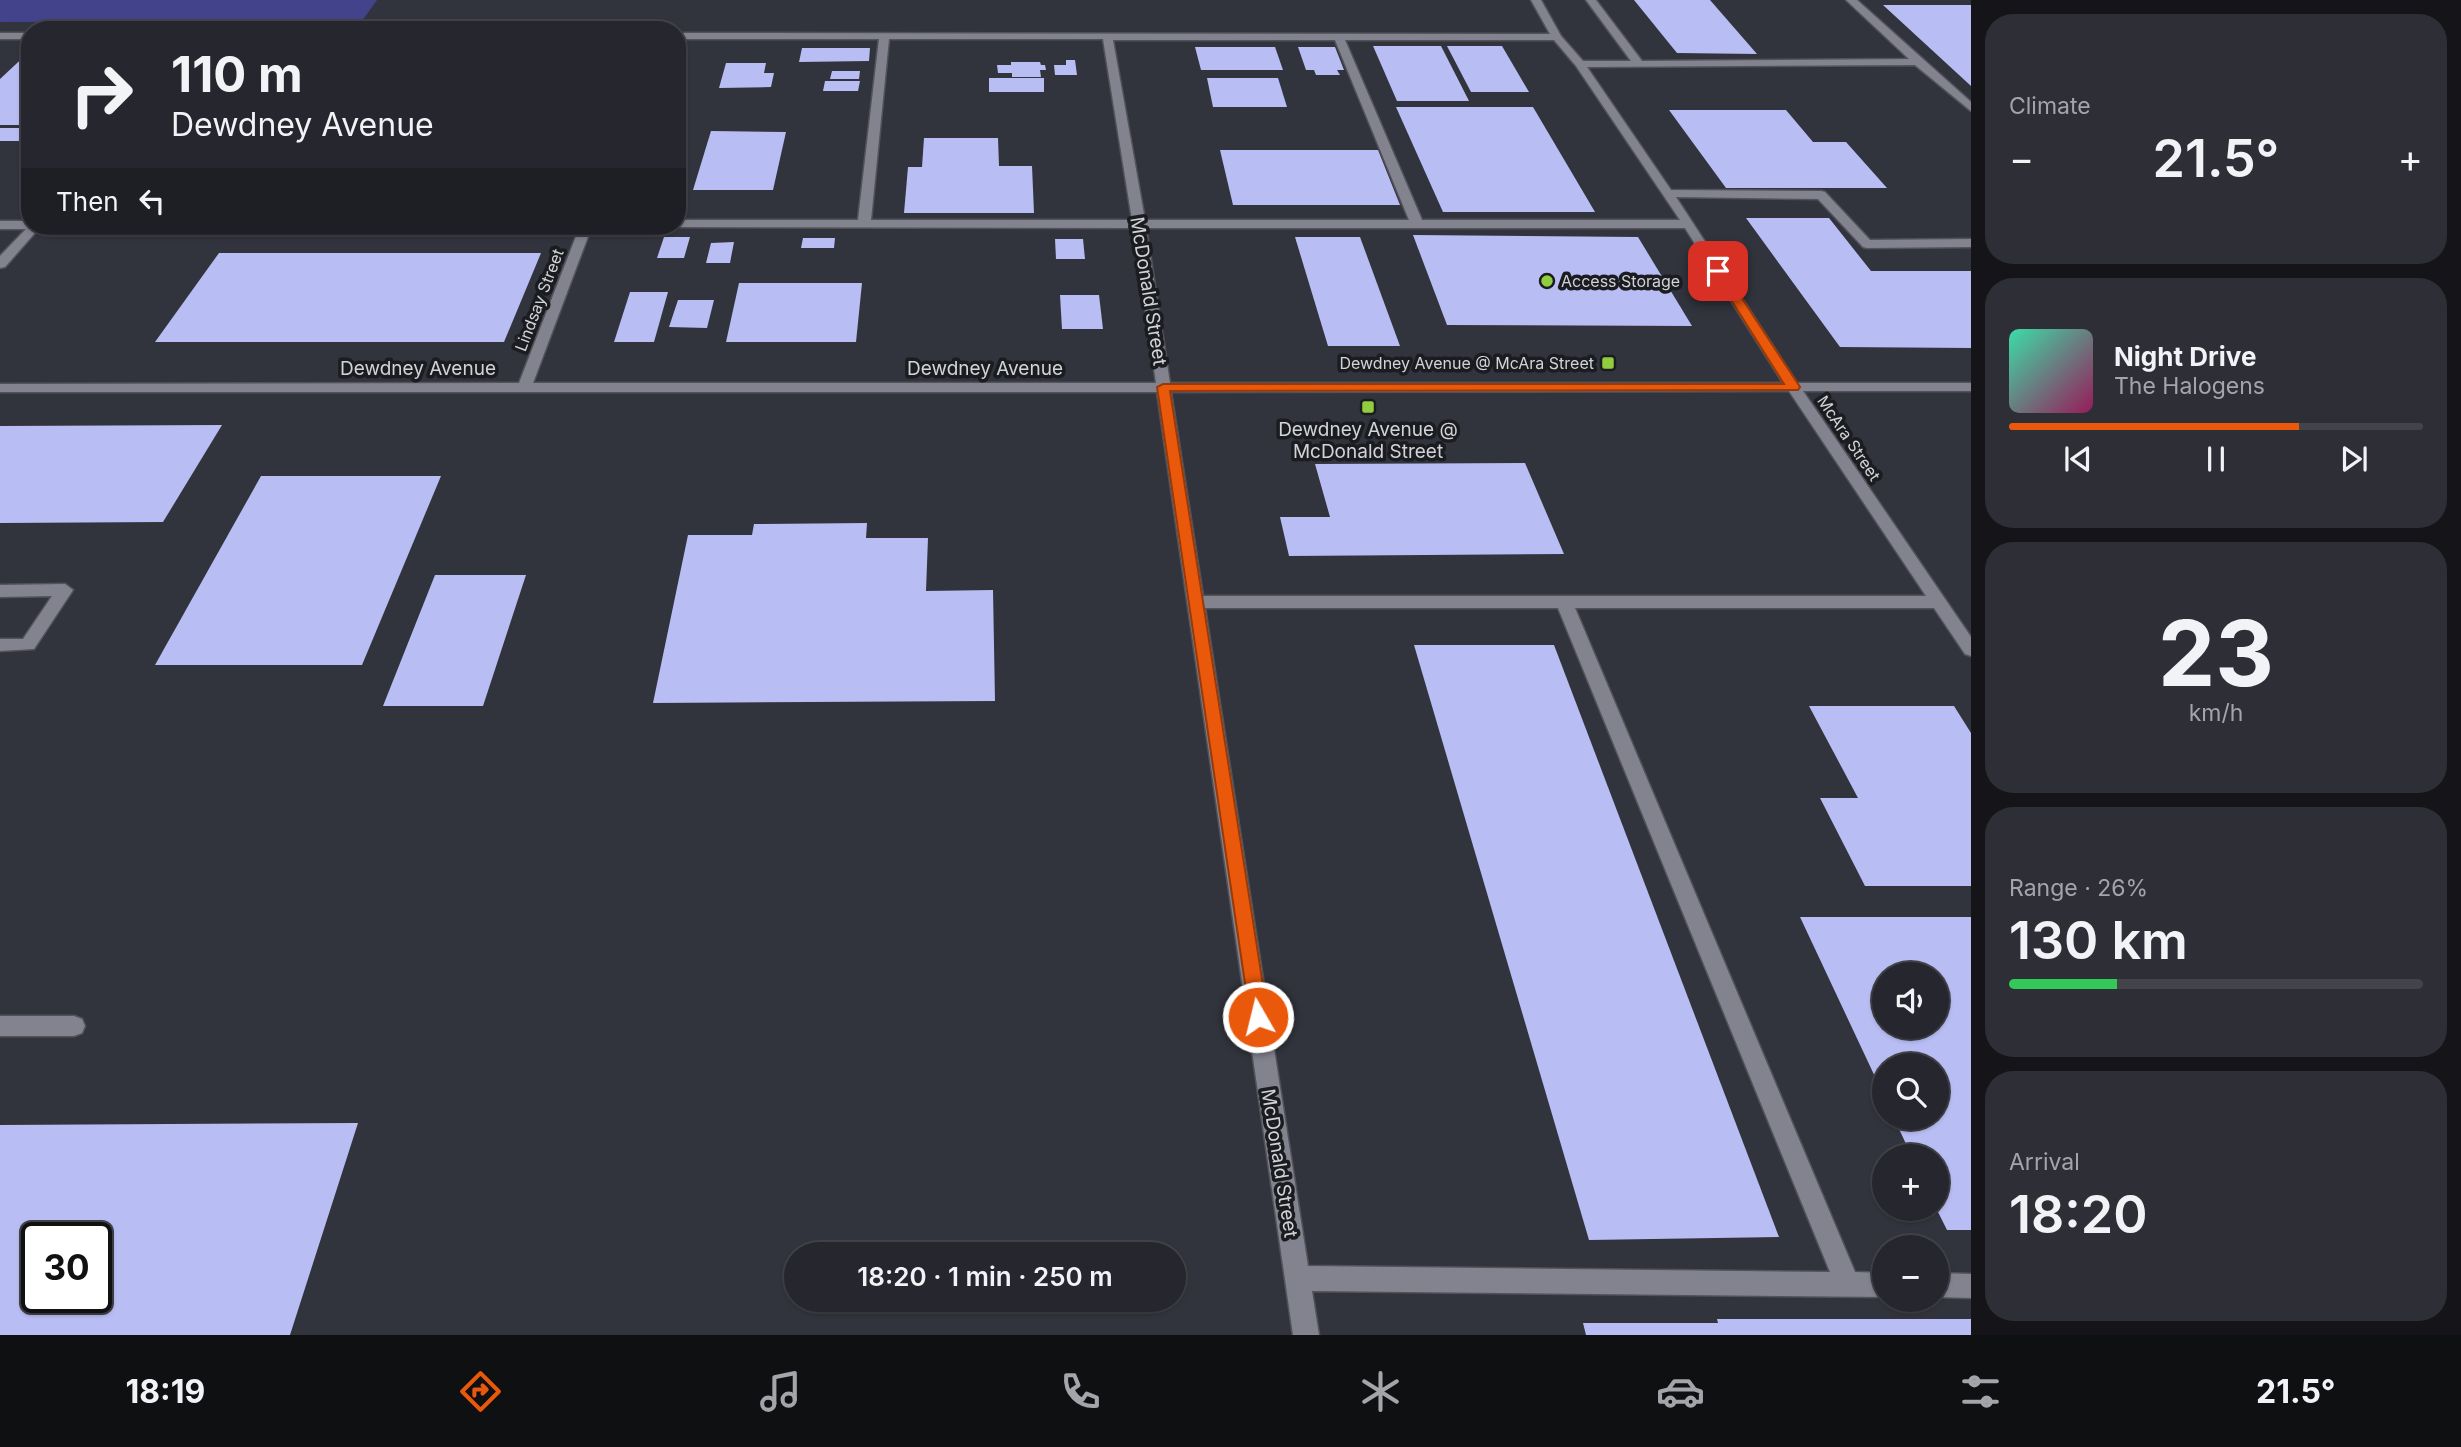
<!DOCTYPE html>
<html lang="en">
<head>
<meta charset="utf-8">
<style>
  :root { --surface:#26272e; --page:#2e2f36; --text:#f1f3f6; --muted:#a4a5aa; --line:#42444a; --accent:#ea580c }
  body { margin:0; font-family:Inter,sans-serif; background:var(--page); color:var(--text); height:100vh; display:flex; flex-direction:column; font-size:26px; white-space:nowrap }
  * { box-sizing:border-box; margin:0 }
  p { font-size:23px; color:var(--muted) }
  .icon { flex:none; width:38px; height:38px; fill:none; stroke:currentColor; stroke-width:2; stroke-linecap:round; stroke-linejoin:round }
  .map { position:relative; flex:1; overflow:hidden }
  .panel { display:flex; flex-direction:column; gap:14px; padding:14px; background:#151519; width:490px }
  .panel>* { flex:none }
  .guide { position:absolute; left:21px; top:21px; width:665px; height:214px; border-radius:28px; box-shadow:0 2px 5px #0004,0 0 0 2px var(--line); background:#26272e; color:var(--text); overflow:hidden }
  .controls { position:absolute; left:1872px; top:962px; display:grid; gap:14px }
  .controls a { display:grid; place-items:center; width:77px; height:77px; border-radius:50%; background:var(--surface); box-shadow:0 2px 5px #0004,0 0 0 2px var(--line); font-size:35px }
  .speed { position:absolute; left:21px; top:1222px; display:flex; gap:14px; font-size:35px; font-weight:700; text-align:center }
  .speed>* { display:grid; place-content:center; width:91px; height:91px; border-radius:50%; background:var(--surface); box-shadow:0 2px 5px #0004,0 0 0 2px var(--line); line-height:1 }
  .speed .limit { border:4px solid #111; border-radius:10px; background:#fff; color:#111 }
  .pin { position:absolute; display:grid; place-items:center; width:60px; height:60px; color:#fff; margin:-30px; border-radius:14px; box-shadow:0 4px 10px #0006 }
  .me { position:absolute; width:77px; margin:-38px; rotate:352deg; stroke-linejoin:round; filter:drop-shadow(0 0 5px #0008) }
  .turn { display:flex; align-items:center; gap:24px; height:147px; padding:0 35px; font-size:32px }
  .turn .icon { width:91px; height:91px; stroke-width:2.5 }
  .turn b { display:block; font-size:49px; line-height:60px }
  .then { display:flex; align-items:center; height:66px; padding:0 35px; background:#0003; gap:14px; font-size:26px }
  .big { font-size:52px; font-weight:600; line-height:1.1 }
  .panel .card { flex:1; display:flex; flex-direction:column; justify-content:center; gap:10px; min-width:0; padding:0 24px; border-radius:28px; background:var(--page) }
  .panel .dial { align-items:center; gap:0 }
  .dial b { font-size:91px; line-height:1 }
  .song { display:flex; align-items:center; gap:21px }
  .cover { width:84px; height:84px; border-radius:10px; background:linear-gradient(135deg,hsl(160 70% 55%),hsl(330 70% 35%)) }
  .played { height:7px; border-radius:4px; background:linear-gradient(90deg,var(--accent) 70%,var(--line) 70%) }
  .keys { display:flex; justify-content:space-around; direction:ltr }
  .heat { display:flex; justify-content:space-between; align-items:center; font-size:38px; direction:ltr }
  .charge { height:10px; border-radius:5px; background:linear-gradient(90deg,#34c759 26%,var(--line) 0) }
  .trip { position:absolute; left:784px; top:1242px; width:402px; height:70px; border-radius:35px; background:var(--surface); box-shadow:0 2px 5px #0004,0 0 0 2px var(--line); font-weight:600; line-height:70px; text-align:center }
  .tabs { display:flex; height:112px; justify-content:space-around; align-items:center; background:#0f1012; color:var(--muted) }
  .tabs .icon { width:49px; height:49px }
  .tabs .selected { color:var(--accent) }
  .tabs b { font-size:32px; color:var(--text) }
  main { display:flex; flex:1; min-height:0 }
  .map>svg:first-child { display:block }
  .green { fill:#42438a }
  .building { fill:#b8bef4; fill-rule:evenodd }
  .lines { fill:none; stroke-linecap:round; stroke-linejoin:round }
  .minor-casing { stroke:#51525a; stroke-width:3 }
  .minor { fill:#82838e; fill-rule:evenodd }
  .route { fill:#ea580c; stroke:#983908; stroke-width:2 }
  .poi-dot { fill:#91cd3f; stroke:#1b1c20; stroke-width:2.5 }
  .labels { text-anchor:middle; stroke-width:7; stroke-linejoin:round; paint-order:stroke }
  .far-poi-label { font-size:16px; fill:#d2d3d9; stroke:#1b1c20; text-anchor:start }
  .far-street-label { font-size:16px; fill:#d2d3d9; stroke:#1b1c20 }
  .street-label { font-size:19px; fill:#d2d3d9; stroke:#1b1c20 }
  .poi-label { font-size:19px; fill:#d2d3d9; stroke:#1b1c20 }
</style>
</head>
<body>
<main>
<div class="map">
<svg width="1971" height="1335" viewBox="0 0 1971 1335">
  <rect width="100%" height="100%" fill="#32343d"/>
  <path class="green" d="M0,0H377L362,21L0,22Z"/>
  <g class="building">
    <path d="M1634,0H1710L1757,54L1677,53Z"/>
    <path d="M1883,5H1971V86Z"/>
    <path d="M1373,46H1441L1469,101H1397Z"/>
    <path d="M1447,46H1502L1529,92H1471Z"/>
    <path d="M1195,47H1275L1283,70H1201Z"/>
    <path d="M1298,47H1335L1344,70H1337L1340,75H1316L1314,70H1306Z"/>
    <path d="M802,48H870L869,61L799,62Z"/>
    <path d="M30,51V125H0V79Z"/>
    <path d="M1066,60H1075L1077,75H1055L1054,65H1066Z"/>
    <path d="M1011,62H1040L1041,65H1045L1046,70H1040L1041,77H1012V73H998L997,65H1011Z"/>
    <path d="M726,63H766L764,73H774L771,87L719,88Z"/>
    <path d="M832,71H860L859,79H830Z"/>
    <rect x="989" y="78" width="55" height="14"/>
    <path d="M1207,78H1278L1287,107H1213Z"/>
    <path d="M825,81H860L858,91H823Z"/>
    <path d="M1396,107H1533L1595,212H1443Z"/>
    <path d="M1669,110H1786L1813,142H1846L1887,188H1726Z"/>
    <rect x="0" y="128" width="30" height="13"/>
    <path d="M711,131L786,132L773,190H693Z"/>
    <path d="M924,138H998L999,166H1032L1034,213H904L908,167H922Z"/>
    <path d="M1220,150H1378L1400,205H1233Z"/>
    <path d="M1746,218H1829L1871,271H1971V348L1840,347Z"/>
    <path d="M1413,235L1638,237L1692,326L1447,325Z"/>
    <path d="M664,237H690L684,258H657Z"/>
    <path d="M1295,237H1360L1400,346H1328Z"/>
    <path d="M803,238H835L834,248H801Z"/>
    <path d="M1055,239H1083L1085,259H1056Z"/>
    <path d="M734,242L730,263H706L711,243Z"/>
    <path d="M219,253H541L504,342H155Z"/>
    <path d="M739,283H862L856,342H726Z"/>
    <path d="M630,292H668L654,342H614Z"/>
    <path d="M1060,295H1099L1103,329H1062Z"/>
    <path d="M678,300H714L707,328L669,327Z"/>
    <path d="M222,425L163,522L0,523V426Z"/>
    <path d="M1525,463L1564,554L1289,556L1280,517H1330L1315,464Z"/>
    <path d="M261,476H441L362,665H155Z"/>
    <path d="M867,523L866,538H928L926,591L993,590L995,701L653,703L688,535H752L754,524Z"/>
    <path d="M435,575H526L483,706H383Z"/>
    <path d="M1414,645H1554L1779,1237L1589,1240Z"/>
    <path d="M1809,706H1954L1971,733V886H1865L1820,798H1858Z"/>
    <path d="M1800,917H1971V1230H1947L1937,1210V1157H1912L1894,1118H1937V1066H1885V1098ZM1885,975H1937V1027H1885Z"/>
    <path d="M358,1123L290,1335H0V1125ZM37,1237H96V1297H37Z"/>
    <path d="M1717,1319H1971V1335H1586L1583,1323H1718Z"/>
  </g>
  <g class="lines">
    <defs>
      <g id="minor">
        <path d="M1531,0H1541L1561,36L1583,61H1631L1586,0H1596L1642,61L1909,59L1846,0H1857L1971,102V111L1915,65L1587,67L1671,190L1821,191L1825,192L1870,240L1971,239V247L1867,248L1863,247L1818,199L1676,197L1797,383H1971V391H1803L1971,637V656L1965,654L1934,608H1575L1855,1272L1885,1273V1297L1312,1291L1319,1335H1293L1157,392H0V384L519,383L580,226H592L533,383H1156L1134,228L673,227L677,226V220H858L879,39H677V33L1550,34ZM889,39H1103L1132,220H871ZM1113,40H1335L1409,220H1145ZM1345,40H1554L1576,66L1680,220H1422ZM1146,228H1685L1783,383H1170ZM1789,391L1926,596H1203L1171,392ZM1205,608H1558L1830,1272L1308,1266Z"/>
        <rect x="0" y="33" width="30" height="6"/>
        <path d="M0,221H30V226H41L5,267L0,268V256L26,229H0Z"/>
        <path d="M65,584L73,590L34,649L0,651V639H23L52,596L0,597V585Z"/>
        <path d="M0,1016H74L82,1019L85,1026L82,1033L74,1036H0Z"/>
        <path d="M1937,1273L1971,1274V1298L1937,1297Z"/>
      </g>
    </defs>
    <use href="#minor" class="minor-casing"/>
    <use href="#minor" class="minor"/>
  </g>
  <path class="route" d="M1718,267L1724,271L1800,387L1798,390L1170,391L1268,1017L1265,1024L1258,1026L1251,1024L1157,387L1163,384H1784L1713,271Z"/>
  <g class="poi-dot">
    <circle cx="1547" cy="281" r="7"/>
    <rect x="1601" y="356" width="14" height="14" rx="3.5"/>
    <rect x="1361" y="400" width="14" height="14" rx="3.5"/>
  </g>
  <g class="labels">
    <g class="far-poi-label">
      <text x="1561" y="287">Access Storage</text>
      <text x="1594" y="369" text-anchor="end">Dewdney Avenue @ McAra Street</text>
    </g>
    <g class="far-street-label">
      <text transform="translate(539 300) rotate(-69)" y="6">Lindsay Street</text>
      <text transform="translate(1849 438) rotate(56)" y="6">McAra Street</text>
    </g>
    <g class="street-label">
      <text transform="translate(1149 291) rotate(81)" y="7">McDonald Street</text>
      <text x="418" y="375">Dewdney Avenue</text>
      <text x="985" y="375">Dewdney Avenue</text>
      <text transform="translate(1280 1163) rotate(81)" y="7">McDonald Street</text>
    </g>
    <g class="poi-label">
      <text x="1368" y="436">Dewdney Avenue @<tspan x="1368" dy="22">McDonald Street</tspan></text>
    </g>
  </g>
</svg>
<div class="controls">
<a><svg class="icon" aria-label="sound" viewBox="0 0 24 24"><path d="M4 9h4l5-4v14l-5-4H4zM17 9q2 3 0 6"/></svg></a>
<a><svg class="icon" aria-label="search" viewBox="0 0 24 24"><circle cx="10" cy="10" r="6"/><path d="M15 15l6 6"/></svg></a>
<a>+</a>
<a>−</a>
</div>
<div class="speed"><div class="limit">30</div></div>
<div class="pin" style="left:1718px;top:271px;background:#d93025"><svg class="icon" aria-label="arrive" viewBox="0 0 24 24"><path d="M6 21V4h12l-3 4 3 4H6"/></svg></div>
<svg class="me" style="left:1258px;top:1017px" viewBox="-20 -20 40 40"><circle r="17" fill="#ea580c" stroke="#fff" stroke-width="3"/><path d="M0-11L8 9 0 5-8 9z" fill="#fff"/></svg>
<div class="trip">18:20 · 1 min · 250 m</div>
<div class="guide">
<div class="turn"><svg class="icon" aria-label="right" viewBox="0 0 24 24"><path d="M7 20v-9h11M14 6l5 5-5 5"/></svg><div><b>110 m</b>Dewdney Avenue</div></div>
<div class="then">Then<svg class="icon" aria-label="left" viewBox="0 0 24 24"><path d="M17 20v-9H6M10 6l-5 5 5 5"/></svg></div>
</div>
</div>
<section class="panel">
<div class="card"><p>Climate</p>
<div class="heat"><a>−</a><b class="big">21.5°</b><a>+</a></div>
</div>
<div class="card">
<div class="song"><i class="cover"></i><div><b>Night Drive</b><p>The Halogens</p></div></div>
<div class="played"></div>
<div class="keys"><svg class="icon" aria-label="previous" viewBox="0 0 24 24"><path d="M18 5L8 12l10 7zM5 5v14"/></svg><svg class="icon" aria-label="pause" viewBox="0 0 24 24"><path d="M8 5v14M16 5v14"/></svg><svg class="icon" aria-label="next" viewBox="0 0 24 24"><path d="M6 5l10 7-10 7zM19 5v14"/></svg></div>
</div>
<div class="card dial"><b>23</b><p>km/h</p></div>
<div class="card"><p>Range · 26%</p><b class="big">130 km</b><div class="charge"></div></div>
<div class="card"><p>Arrival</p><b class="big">18:20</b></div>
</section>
</main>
<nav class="tabs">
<b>18:19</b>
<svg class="icon selected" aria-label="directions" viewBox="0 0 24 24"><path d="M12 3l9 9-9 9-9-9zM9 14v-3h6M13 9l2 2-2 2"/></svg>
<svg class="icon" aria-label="music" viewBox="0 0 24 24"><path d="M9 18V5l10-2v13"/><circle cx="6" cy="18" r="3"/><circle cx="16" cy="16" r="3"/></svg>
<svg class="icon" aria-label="phone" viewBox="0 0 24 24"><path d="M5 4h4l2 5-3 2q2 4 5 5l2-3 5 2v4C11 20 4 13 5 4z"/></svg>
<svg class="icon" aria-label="climate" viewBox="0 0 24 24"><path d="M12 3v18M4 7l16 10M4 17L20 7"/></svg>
<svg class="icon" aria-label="car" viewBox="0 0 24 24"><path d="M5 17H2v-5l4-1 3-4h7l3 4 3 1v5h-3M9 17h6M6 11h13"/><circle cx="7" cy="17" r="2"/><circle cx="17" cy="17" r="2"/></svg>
<svg class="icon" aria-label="filters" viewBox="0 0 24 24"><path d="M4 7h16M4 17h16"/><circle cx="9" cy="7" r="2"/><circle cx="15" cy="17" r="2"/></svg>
<b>21.5°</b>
</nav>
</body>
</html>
